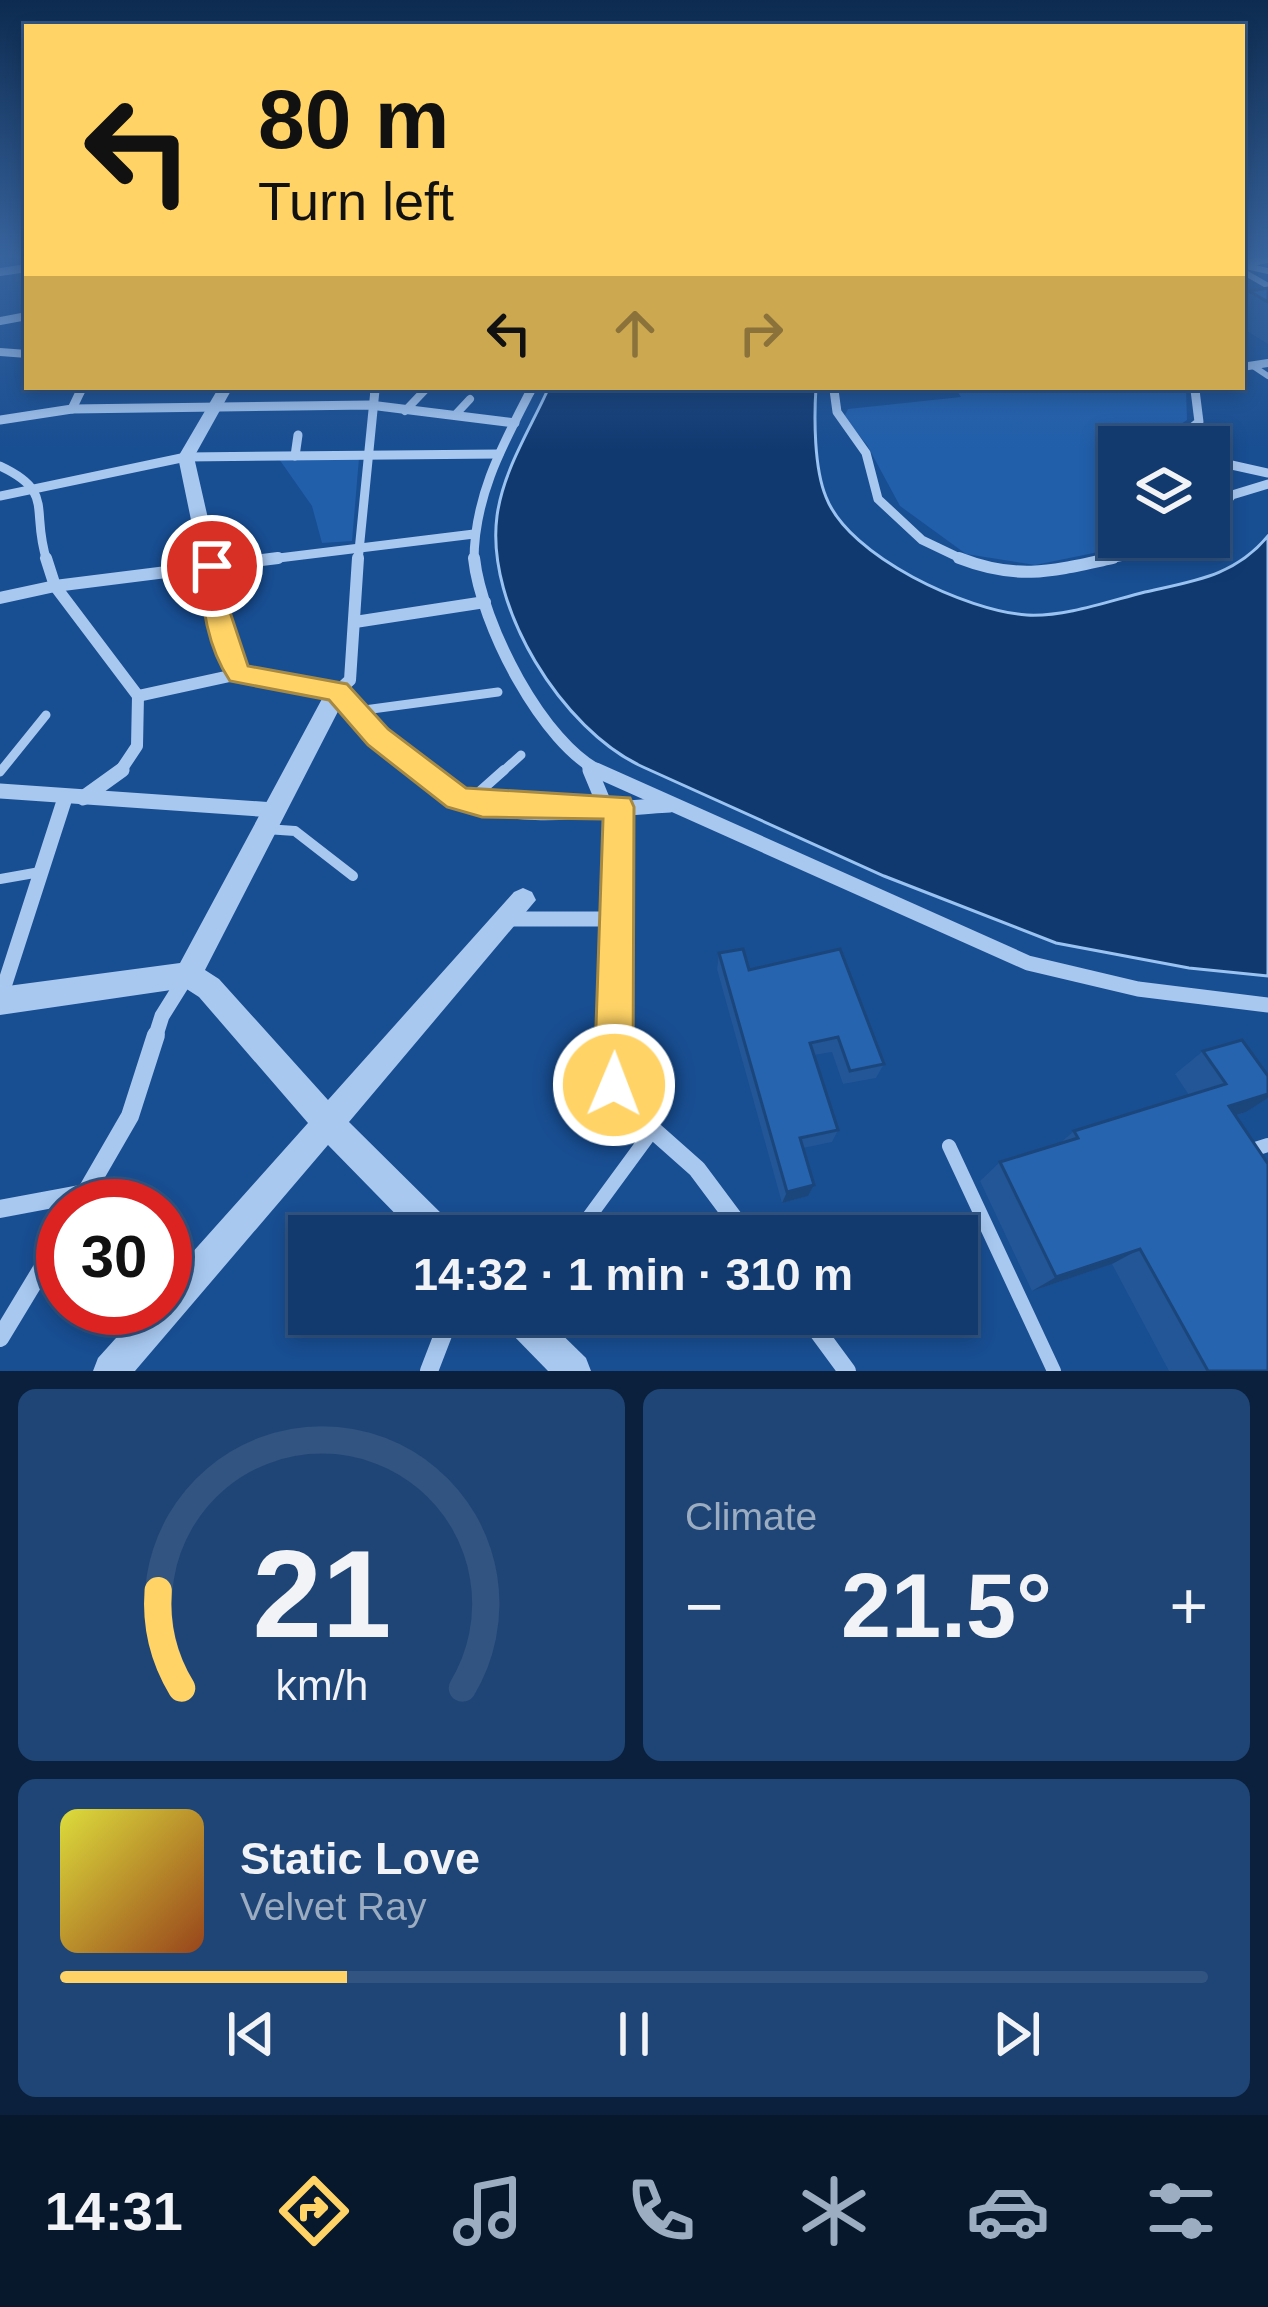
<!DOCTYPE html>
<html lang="en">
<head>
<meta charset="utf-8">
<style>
  :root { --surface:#123a6e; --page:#1f4576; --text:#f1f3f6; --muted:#9cadc2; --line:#315481; --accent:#ffd366 }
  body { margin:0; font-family:Arial,sans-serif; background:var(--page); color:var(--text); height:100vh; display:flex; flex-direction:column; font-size:45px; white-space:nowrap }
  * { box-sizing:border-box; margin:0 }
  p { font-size:39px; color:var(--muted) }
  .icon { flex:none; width:66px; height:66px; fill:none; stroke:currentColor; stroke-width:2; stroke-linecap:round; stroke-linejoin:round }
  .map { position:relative; height:1371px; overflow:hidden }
  .sheet { display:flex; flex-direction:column; gap:18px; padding:18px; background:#0a203c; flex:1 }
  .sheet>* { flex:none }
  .top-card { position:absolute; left:24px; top:24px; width:1221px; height:366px; border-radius:0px; box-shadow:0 6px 18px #0003,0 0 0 3px var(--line); background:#ffd366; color:#111; overflow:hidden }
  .controls { position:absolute; left:1098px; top:426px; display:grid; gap:24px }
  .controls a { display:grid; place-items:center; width:132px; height:132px; border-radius:0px; background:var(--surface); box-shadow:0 6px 18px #0003,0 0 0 3px var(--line); font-size:60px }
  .speed { position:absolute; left:36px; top:1179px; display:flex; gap:24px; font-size:60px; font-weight:700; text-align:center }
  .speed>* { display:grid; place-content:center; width:156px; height:156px; border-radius:50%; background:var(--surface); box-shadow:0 6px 18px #0003,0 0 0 3px var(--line); line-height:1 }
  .speed .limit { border:18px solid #d22; background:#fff; color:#111 }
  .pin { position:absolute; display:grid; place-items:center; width:102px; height:102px; color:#fff; margin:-51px; border:6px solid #fff; border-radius:50%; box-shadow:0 3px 12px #0007 }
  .me { position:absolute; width:132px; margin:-66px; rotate:1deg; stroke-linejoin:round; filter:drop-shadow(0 0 9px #0008) }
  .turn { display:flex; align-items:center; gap:42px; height:252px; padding:0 36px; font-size:54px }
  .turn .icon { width:156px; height:156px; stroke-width:2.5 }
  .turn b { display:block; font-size:84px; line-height:102px }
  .lanes { display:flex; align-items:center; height:114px; padding:0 36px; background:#0003; justify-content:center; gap:60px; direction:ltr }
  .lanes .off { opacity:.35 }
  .big { font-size:90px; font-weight:800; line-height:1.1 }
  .sheet .widget { flex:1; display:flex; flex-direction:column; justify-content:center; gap:18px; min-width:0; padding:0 42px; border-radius:18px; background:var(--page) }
  .sheet .dial { align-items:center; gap:0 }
  .dial svg { height:312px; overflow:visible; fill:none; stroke:var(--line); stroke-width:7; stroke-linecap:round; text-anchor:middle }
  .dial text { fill:var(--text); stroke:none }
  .song { display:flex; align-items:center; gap:36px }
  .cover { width:144px; height:144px; border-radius:18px; background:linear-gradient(135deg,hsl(60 70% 55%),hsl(20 70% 35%)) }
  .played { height:12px; border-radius:6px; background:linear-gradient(90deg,var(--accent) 25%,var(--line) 25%) }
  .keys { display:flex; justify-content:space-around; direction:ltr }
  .heat { display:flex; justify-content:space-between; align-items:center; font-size:66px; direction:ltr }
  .sheet .tiles { flex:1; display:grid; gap:18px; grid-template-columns:1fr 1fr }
  .widget:last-child { grid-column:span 2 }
  .trip { position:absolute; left:288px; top:1215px; width:690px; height:120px; border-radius:0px; background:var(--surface); box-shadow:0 6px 18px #0003,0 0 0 3px var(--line); font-weight:800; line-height:120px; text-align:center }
  .tab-bar { display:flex; height:192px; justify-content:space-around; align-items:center; background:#07172c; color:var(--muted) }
  .tab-bar .icon { width:84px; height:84px }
  .tab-bar .current { color:var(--accent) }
  .tab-bar b { font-size:54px; color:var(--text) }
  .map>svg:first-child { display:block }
  .green { fill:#215fab }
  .water { fill:#103970; stroke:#9ac3f2; stroke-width:3 }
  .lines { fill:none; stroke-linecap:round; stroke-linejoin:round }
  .service-far4 { stroke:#a8c8f0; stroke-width:6 }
  .service-far3 { stroke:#a8c8f0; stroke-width:8 }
  .service-far2 { stroke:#a8c8f0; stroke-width:9 }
  .service-far1 { stroke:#a8c8f0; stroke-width:10 }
  .service { stroke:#a8c8f0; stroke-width:14 }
  .minor-far4 { stroke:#a8c8f0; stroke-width:8 }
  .minor-far3 { stroke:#a8c8f0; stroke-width:9 }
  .minor-far2 { stroke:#a8c8f0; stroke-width:12 }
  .minor-far1 { stroke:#a8c8f0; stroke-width:15 }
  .minor { stroke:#a8c8f0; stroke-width:18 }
  .tertiary { fill:#a8c8f0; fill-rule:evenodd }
  .wall { fill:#225697 }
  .shaded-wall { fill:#1b467b }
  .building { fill:#2764b0; stroke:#1b467b; stroke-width:3 }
  .route { fill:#ffd366; stroke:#a68942; stroke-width:3 }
</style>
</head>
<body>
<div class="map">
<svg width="1268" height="1371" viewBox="0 0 1268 1371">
  <rect width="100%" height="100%" fill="#184e92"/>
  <g class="green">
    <path d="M954,387H1186L1187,420L1146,447H1119V537H1172L1035,565L966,554L900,506L867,445L844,417L848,409L961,397Z"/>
    <path d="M359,458L352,541L322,543L312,506L279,459Z"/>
  </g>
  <path class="water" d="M549,387H816C814,418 814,468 826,497C849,557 967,611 1027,615C1065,617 1109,601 1145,592C1194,581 1235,576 1268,536V976L1189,968L1056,943L884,876L643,767C562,730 485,606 497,516C503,470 531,428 549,387Z"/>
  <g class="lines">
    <g class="service-far4">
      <path d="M1242,265L1268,271"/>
      <path d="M1242,271L1268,286"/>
      <path d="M1253,366L1268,376"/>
      <path d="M422,393L428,387"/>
    </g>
    <g class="service-far3">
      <path d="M405,411L425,390"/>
      <path d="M456,414L470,399"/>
    </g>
    <g class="service-far2">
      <path d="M357,711L498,692"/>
      <path d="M0,772L46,715"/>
      <path d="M501,773L521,755"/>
    </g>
    <g class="service-far1">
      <path d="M468,802L504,770"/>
      <path d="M266,829L295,831L353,876"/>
      <path d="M0,879L40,872"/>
    </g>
    <g class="service">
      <path d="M949,1146L1054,1371"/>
      <path d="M1246,1152L1268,1145"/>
      <path d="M575,1236L652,1131"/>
    </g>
    <g class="minor-far4">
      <path d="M1242,264L1268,259"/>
      <path d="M0,272L27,268"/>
      <path d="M0,321L27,316"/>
      <path d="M0,352L27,354"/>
      <path d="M1242,367L1268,363"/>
      <path d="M834,387L835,393"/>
      <path d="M1195,387L1196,393"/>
      <path d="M80,393L83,387"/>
      <path d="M374,393L375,387"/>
      <path d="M530,393L533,387"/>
    </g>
    <g class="minor-far3">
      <path d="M834,390L837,412L866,453L878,499L922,540L966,561"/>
      <path d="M72,409L81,390"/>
      <path d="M0,420L72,409L370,405L515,423"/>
      <path d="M1168,447L1199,422L1195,390"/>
      <path d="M295,456L298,435"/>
      <path d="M1209,460L1268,473"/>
      <path d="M0,466C56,492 30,510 47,561"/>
      <path d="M0,496L186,457L499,454"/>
      <path d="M1209,521L1232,495L1268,484"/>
      <path d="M254,561L474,534"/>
      <path d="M358,561L375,390"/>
      <path d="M474,561C474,497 502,446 531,390"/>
      <path d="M1099,561L1168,547L1192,537"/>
    </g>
    <g class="minor-far2">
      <path d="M46,558L55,586L138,696"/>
      <path d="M358,558L350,680L337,692L420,773"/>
      <path d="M474,558C481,623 542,745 603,773"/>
      <path d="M959,558C1018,581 1053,571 1113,558"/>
      <path d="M0,598L55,586L278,558"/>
      <path d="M355,622L485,602"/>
      <path d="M588,766L591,773"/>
      <path d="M119,773L137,746L138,696L239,674"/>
    </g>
    <g class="minor-far1">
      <path d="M416,770C430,781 445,794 463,801C525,823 606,808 670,805"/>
      <path d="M590,770L605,806"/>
      <path d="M596,770L1028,963L1138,989L1268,1005"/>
      <path d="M0,791L274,810"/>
      <path d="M83,798L122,770"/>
      <path d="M509,919H616"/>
      <path d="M0,999L65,798"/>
      <path d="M155,1038L162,1016L187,976"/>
      <path d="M615,1038L619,807"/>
    </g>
    <g class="minor">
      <path d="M615,1035L614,1085L626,1106L697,1169L747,1236"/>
      <path d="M78,1206L130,1116L156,1035"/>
      <path d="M0,1209L85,1193"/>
      <path d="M805,1314L847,1371"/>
      <path d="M0,1338L63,1234"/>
      <path d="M429,1371L451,1314"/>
    </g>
    <g class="tertiary">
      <path d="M219,387H233L194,457L240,659L246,668L337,684L348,692L205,970L219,979L328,1100L514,892L523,888L532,892L536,900L349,1122L452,1224L457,1236H417L328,1145L135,1371H93L98,1358L143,1308H165V1283L308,1123L199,997L185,988L0,1015V987L180,963L323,697L232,679L220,660L178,457Z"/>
      <path d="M499,1314H541L586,1358L591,1371H548L504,1326Z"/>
    </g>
  </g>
  <g class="wall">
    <path d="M1268,288V344L1242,328V305L1249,291Z"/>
    <path d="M719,953L884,1064L876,1078L843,1084L832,1052L814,1055L838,1130L832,1142L803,1148L814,1185L808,1196L782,1203L717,969Z"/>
    <path d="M1203,1051L1268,1076V1098L1246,1112L1235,1116L1268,1371H1169L1112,1264L1032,1291L980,1181L1000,1162L1059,1144L1074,1131L1189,1095L1175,1074Z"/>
  </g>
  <g class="shaded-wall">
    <path d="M1268,1094V1098L1246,1112L1198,1127L1229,1106Z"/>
    <path d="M814,1185L808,1196L782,1203L787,1192Z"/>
    <path d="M1140,1249L1112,1264L1032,1291L1056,1277Z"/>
  </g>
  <g class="building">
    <path d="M1268,288V302L1249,291L1256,290Z"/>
    <path d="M743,949L749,970L840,949L884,1064L850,1071L838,1037L810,1043L838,1130L800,1138L814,1185L787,1192L719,953Z"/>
    <path d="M1242,1040L1268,1076V1094L1229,1106L1268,1164V1371H1208L1140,1249L1056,1277L1000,1162L1078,1138L1074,1131L1226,1084L1203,1051Z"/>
  </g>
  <linearGradient id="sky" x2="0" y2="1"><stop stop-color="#0d2b50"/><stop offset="0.57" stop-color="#37639d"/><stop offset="1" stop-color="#37639d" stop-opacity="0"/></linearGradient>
  <rect width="1268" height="450" fill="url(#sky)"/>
  <path class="route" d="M212,559L224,566L227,603L248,666L347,684L388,729L466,788L630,798L634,807L633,1085L628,1099L614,1104L600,1099L594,1085L603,819L482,817L447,807L368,745L329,700L230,681C207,647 202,606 200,566Z"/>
</svg>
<div class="controls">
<a><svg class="icon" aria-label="layers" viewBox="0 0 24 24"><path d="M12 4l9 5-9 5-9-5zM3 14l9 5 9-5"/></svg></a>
</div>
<div class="speed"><div class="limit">30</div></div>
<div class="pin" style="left:212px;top:566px;background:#d93025"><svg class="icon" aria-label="arrive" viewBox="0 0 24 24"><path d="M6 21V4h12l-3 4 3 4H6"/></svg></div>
<svg class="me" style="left:614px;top:1085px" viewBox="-20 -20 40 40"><circle r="17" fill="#ffd366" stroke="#fff" stroke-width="3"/><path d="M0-11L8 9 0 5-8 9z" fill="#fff"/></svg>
<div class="trip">14:32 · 1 min · 310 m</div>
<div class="top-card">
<div class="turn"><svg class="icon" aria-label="left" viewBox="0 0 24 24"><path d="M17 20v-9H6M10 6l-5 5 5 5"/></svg><div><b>80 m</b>Turn left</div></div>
<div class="lanes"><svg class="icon" aria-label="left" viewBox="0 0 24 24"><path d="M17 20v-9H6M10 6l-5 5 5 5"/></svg><svg class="icon off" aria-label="ahead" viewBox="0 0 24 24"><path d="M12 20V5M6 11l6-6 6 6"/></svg><svg class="icon off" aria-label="right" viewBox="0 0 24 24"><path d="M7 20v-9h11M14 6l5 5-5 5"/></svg></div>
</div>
</div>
<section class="sheet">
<div class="tiles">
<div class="widget dial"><svg viewBox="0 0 100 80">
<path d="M14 69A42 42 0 1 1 86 69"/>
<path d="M14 69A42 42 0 0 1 8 44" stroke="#ffd366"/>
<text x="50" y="56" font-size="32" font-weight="700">21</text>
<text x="50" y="72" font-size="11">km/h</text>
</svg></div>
<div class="widget"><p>Climate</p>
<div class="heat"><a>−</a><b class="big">21.5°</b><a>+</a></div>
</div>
<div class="widget">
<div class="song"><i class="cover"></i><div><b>Static Love</b><p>Velvet Ray</p></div></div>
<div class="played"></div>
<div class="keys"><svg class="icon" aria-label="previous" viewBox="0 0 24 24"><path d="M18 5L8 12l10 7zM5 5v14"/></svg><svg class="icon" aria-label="pause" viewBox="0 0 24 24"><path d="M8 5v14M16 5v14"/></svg><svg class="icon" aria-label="next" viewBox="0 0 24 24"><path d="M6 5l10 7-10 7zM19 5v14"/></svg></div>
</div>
</div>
</section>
<nav class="tab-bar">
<b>14:31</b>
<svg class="icon current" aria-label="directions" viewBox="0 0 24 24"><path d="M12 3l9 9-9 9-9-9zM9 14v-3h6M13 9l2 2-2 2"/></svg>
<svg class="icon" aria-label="music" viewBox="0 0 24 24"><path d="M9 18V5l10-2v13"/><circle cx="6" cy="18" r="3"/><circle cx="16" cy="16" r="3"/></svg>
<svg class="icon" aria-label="phone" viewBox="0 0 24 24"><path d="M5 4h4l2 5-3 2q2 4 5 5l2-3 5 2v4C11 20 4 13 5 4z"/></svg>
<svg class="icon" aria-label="climate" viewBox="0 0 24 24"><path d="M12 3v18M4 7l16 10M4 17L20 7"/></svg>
<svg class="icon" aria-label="car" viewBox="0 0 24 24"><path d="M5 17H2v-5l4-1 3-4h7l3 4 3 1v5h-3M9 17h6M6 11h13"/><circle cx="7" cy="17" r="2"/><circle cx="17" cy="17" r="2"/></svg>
<svg class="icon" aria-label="filters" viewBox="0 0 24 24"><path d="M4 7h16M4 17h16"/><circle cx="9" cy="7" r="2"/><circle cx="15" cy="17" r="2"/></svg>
</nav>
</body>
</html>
